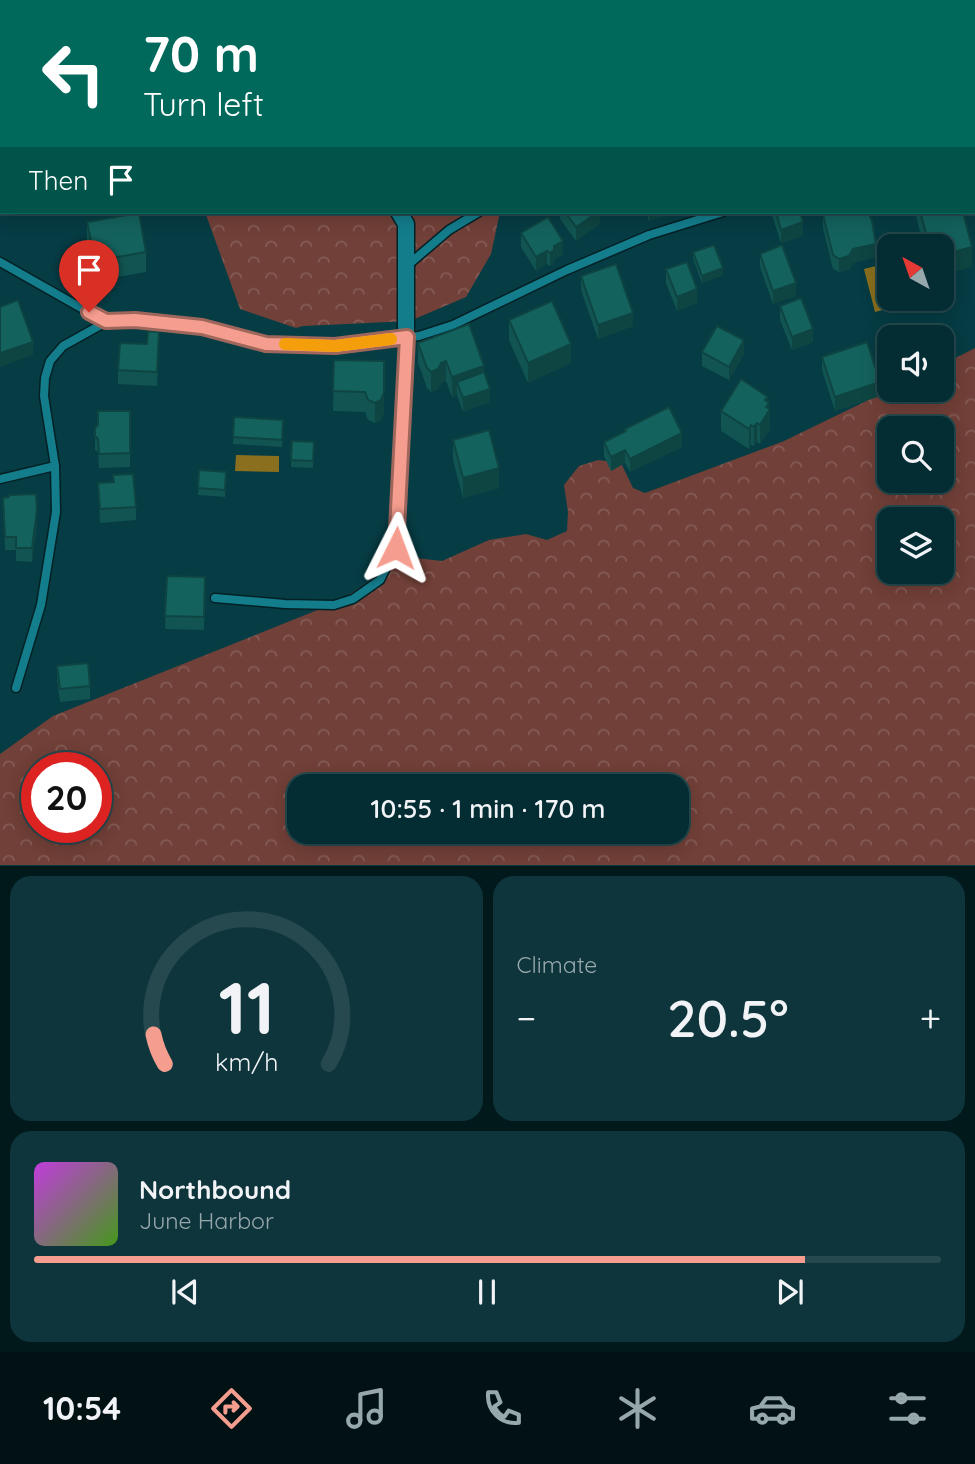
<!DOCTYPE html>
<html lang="en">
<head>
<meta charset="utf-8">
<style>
  :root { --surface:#042d33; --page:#0d353b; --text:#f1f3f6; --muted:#97a8ac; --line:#25494e; --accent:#f59d8e }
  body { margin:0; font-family:Quicksand,sans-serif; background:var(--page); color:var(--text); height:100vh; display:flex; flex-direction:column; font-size:26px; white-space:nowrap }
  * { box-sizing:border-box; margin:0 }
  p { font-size:23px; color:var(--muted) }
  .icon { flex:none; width:38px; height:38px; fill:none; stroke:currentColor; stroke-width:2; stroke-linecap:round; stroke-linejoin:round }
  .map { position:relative; height:866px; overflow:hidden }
  .sheet { display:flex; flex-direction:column; gap:10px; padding:10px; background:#02191c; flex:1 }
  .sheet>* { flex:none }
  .banner { position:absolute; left:0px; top:0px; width:976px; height:214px; box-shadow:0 4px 18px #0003,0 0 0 2px var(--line); background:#00695c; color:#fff; overflow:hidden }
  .needle { width:46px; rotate:320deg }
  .buttons { position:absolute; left:877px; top:234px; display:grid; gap:14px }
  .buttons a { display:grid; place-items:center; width:77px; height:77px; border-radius:14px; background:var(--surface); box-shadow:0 4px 18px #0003,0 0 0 2px var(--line); font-size:35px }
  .speed { position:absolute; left:21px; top:752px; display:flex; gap:14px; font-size:35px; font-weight:700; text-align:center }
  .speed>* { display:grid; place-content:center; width:91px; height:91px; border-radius:50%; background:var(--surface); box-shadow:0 4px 18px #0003,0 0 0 2px var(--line); line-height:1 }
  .speed .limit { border:10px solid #d22; background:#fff; color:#111 }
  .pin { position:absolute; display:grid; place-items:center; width:60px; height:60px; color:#fff; margin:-72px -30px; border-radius:50% 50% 50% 0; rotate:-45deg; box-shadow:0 0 7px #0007 }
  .pin .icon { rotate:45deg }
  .me { position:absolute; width:77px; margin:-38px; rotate:3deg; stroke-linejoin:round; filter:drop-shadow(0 0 5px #0008) }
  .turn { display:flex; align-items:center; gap:24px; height:147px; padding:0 28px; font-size:32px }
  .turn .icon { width:91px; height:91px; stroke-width:2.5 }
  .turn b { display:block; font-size:49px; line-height:60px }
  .then { display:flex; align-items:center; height:66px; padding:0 28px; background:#0003; gap:14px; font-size:26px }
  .big { font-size:52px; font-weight:600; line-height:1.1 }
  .sheet .tile { flex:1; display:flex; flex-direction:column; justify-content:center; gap:10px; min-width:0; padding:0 24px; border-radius:21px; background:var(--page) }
  .sheet .dial { align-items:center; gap:0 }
  .dial svg { height:182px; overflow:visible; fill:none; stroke:var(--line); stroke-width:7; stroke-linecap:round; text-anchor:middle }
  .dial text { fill:var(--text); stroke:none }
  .song { display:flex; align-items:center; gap:21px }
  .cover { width:84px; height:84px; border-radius:10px; background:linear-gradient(135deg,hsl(290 70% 55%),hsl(100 70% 35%)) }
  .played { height:7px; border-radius:4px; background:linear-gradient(90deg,var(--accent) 85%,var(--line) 85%) }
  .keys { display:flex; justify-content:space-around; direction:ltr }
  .heat { display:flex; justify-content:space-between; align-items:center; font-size:38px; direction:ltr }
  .sheet .tiles { flex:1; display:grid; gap:10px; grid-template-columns:1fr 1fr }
  .tile:last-child { grid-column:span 2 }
  .trip { position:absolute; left:287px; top:774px; width:402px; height:70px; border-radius:21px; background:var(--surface); box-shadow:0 4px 18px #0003,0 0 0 2px var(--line); font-weight:600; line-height:70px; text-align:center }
  .menu { display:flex; height:112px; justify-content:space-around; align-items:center; background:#021214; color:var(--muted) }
  .menu .icon { width:49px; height:49px }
  .menu .active { color:var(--accent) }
  .menu b { font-size:32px; color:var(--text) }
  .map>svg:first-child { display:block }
  .forest { fill:url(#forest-crowns); fill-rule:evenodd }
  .water { fill:#8a701e }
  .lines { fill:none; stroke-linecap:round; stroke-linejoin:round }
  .service-casing { stroke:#032125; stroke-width:11 }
  .minor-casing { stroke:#032125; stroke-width:19 }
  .service { stroke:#147d8c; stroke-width:8 }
  .minor { stroke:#147d8c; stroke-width:16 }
  .wall { fill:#115451 }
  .shaded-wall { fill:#0e4542 }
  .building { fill:#14625e; stroke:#0e4542; stroke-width:2 }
  .route-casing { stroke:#9f665c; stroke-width:18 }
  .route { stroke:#f59d8e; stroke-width:12 }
  .slow { stroke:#f59e0b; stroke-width:12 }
</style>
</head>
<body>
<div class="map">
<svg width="975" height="866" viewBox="0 0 975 866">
  <defs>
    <pattern id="forest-crowns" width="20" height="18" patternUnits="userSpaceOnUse" patternTransform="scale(1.75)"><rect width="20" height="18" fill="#714038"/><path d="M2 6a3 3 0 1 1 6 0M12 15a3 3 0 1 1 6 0" fill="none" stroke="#845c55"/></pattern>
  </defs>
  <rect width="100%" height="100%" fill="#063c44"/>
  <g class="forest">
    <path d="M0,0H869L866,2H2V203H0Z"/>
    <path d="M205,212H500L491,254L466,297L410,321L303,326L296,328L240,309Z"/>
    <path d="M975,348V865H0V754L53,716L340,601L399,561L416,558L442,561L489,540L526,534L547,540L567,531L568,512L564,485L579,466L598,460L621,463L633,488L645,493L784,441L889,390H942V365ZM889,429H942V481H889ZM889,520H942V572H889ZM37,768H96V828H37ZM299,786H677V831H299Z"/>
  </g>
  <g class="water">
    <path d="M876,266L886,309L875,312L864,269Z"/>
    <path d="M236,455L279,456V472L235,471Z"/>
  </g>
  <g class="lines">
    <defs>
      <g id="service">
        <path d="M906,2L908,0"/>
        <path d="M0,262L106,322"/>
        <path d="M408,265L449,230L479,212"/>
        <path d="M0,479L55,466L44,396L45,378L50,361L63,346L106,322L135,320L202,327L266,344L335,346L419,336L453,325L567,270L649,235L723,212"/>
        <path d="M215,598L285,604L334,605L353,599L380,580L396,548L406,337"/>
        <path d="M16,688L41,605L56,512L55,466"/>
      </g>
      <g id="minor">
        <path d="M257,0L258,2"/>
        <path d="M399,212L406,224V337"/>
      </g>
    </defs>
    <use href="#service" class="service-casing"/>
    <use href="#minor" class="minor-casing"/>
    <use href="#service" class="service"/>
    <use href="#minor" class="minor"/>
  </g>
  <g class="wall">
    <path d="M560,212H600V224L576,241L560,219Z"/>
    <path d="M646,212H674L649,221Z"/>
    <path d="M772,212H800L803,236L781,243L772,215Z"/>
    <path d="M915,212H963L972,267L942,247H924Z"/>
    <path d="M823,215L876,257L853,263L849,270L839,272L833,269L823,228Z"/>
    <path d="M87,222L146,252V272L95,281L87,242Z"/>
    <path d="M521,233L563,254L554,260V264L550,266L547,264L536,271L521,247Z"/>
    <path d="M693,252L723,275L702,283L693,259Z"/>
    <path d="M760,254L796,296L773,304L760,267Z"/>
    <path d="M666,269L697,303L677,311L666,283Z"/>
    <path d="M581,276L633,326L598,339L581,290Z"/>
    <path d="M780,306L813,342L792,350L780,320Z"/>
    <path d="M509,320L571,363L528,383L509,340Z"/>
    <path d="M418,343L484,372L490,402L463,412L457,395L452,397L446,381L441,383L438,389L431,392L427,388L418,363Z"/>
    <path d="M159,345L157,386L118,384V370Z"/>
    <path d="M702,352L744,354L729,380L702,366Z"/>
    <path d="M822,357L880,396L835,411L822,370Z"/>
    <path d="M334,360L384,412L381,420L375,423L368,420L365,412L333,411Z"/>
    <path d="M768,402L769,403L770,429L760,444L757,442L754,446L751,445L749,449L721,431V411Z"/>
    <path d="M130,411V467L99,468L98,452L95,450V428Z"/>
    <path d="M234,417L283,420L282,447L233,444Z"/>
    <path d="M625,429L682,447L630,472L625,463L611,471L604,456V442L625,432Z"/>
    <path d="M453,440L499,488L463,498L453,460Z"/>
    <path d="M292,441L314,442L313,468L291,467Z"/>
    <path d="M199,470L226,472L225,497L198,495Z"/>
    <path d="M98,483L136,507V520L100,523Z"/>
    <path d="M3,498L37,524L32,562L16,561V550H5Z"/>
    <path d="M167,576L205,577L204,630L165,629Z"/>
    <path d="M57,666L90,686V699L60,702L57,679Z"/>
  </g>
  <g class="shaded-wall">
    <path d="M368,0H379V2H365Z"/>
    <path d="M598,212H600V224L576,241V227Z"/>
    <path d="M649,212H674L649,221Z"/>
    <path d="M803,222V236L781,243V230Z"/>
    <path d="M563,241V254L554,260V264L550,266V253L554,246Z"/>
    <path d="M876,244V257L853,263L849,270L839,272V259L853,249Z"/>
    <path d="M972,247V267L942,275V255Z"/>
    <path d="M547,251V264L536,271V257Z"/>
    <path d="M723,268V275L702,283V276Z"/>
    <path d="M796,283V296L773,304V291Z"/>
    <path d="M697,289V303L677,311V297Z"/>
    <path d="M633,313V326L598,339V325Z"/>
    <path d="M813,329V342L792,350V337Z"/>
    <path d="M744,340V354L729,380V367Z"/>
    <path d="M33,342V355L0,367V353Z"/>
    <path d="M571,344V363L528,383V363Z"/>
    <path d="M384,361V412L381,420L375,423V403Z"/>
    <path d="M446,361V381L441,383L438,389L431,392V372L441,363Z"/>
    <path d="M484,366V385L457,382V395L452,397V377Z"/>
    <path d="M880,382V396L835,411V397Z"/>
    <path d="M490,389V402L463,412V398Z"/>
    <path d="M768,397V405L769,403L770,429L760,444V425L765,400Z"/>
    <path d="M757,423V442L754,446V427Z"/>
    <path d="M751,425V445L749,449V429Z"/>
    <path d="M682,433V447L630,472V459Z"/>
    <path d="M625,450V463L611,471V457Z"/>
    <path d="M499,468V488L463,498V478Z"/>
    <path d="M37,510V524L32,562V548Z"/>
  </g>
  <g class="building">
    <path d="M353,0H368L365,2H354Z"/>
    <path d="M402,0H448V2H403Z"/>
    <path d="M565,212H598L576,227Z"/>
    <path d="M776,212H800L803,222L781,230Z"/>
    <path d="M835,212H868L872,221L876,244L853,249L849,256L839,259L833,255L823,215Z"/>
    <path d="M920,212H963L972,247L942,255V247H930Z"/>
    <path d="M139,213L146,252L95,261L87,222Z"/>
    <path d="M548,217L563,241L554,246V250L550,253L547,251L536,257L521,233Z"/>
    <path d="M714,245L723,268L702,276L693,252Z"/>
    <path d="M782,245L796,283L773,291L760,254Z"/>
    <path d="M687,262L697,289L677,297L666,269Z"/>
    <path d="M616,264L633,313L598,325L581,276Z"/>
    <path d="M801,298L813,329L792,337L780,306Z"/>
    <path d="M18,300L33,342L0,353V307Z"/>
    <path d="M552,301L571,344L528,363L509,320Z"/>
    <path d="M469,324L484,366L452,377L446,361L441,363L438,369L431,372L427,368L418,343Z"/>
    <path d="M717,326L744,340L729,367L702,352Z"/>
    <path d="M148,331L159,332L157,372L118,370L120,343L147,344Z"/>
    <path d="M867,342L880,382L835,397L822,357Z"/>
    <path d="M334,360L384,361V392L381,400L375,403L368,400L365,392L333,391Z"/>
    <path d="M484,372L490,389L463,398L457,382Z"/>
    <path d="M741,379L768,397L765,400L769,403L766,407L770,409L760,425L757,423L754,427L751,425L749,429L721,411Z"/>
    <path d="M669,407L682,433L630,459L625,450L611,457L604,442L626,431L625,429Z"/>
    <path d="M98,411H130V453L99,454L98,439L95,436V428L98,425Z"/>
    <path d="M234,417L283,420L282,440L233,437Z"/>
    <path d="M489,430L499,468L463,478L453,440Z"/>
    <path d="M292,441L314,442L313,461L291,460Z"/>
    <path d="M199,470L226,472L225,490L198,488Z"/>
    <path d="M133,474L136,507L100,509L98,483L114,482L113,475Z"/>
    <path d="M36,494L37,510L32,548H16V537H5L3,498L9,497V495Z"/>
    <path d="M167,576L205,577L204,617L165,616Z"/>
    <path d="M88,663L90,686L60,689L57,666Z"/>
  </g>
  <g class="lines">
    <defs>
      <path id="route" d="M89,312L106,321L135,320L202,327L266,344L335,346L407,337L396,548"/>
    </defs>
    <use href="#route" class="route-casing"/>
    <use href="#route" class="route"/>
    <path class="slow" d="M285,344L335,346L391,339"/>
  </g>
</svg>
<div class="buttons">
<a><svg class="needle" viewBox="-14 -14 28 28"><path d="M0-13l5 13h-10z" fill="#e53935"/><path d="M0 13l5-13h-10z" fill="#97a8ac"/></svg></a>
<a><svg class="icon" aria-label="sound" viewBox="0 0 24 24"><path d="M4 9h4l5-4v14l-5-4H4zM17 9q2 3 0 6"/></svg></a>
<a><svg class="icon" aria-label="search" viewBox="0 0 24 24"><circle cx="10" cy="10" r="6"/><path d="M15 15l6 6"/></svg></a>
<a><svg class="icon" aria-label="layers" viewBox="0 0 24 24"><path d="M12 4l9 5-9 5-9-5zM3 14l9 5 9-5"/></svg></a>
</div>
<div class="speed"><div class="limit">20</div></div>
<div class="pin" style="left:89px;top:312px;background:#d93025"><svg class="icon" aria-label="arrive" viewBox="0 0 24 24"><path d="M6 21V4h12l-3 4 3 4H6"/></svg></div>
<svg class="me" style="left:396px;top:548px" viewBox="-20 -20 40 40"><path d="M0-17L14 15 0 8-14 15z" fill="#f59d8e" stroke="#fff" stroke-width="4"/></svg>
<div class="trip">10:55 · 1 min · 170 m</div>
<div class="banner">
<div class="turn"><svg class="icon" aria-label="left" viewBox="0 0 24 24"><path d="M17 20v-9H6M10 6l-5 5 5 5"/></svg><div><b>70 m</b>Turn left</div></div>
<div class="then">Then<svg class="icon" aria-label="arrive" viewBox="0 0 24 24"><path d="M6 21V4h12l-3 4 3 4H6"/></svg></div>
</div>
</div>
<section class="sheet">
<div class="tiles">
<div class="tile dial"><svg viewBox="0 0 100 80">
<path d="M14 69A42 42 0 1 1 86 69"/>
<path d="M14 69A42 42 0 0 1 9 56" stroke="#f59d8e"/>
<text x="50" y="56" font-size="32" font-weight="700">11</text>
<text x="50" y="72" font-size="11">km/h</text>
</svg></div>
<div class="tile"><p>Climate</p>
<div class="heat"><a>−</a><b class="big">20.5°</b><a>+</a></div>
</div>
<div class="tile">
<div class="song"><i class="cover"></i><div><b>Northbound</b><p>June Harbor</p></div></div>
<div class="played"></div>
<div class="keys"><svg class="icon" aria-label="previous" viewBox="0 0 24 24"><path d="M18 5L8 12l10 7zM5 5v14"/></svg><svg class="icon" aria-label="pause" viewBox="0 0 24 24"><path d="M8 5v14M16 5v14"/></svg><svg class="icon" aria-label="next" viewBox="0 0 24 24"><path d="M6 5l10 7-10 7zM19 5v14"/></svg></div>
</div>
</div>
</section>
<nav class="menu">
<b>10:54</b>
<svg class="icon active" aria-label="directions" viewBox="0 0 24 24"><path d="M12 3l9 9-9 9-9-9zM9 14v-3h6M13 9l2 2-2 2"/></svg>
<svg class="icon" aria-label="music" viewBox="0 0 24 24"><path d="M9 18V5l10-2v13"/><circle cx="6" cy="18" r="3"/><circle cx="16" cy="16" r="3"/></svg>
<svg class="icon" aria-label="phone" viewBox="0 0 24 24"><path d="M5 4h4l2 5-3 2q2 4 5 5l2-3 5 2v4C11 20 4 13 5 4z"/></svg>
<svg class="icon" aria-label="climate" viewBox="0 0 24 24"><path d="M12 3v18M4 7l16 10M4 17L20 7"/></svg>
<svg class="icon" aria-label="car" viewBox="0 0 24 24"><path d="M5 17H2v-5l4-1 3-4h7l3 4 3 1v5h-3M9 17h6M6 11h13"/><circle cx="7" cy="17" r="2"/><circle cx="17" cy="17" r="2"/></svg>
<svg class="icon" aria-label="filters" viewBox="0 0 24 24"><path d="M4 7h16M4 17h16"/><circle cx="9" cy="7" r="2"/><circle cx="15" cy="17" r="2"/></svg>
</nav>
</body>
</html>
